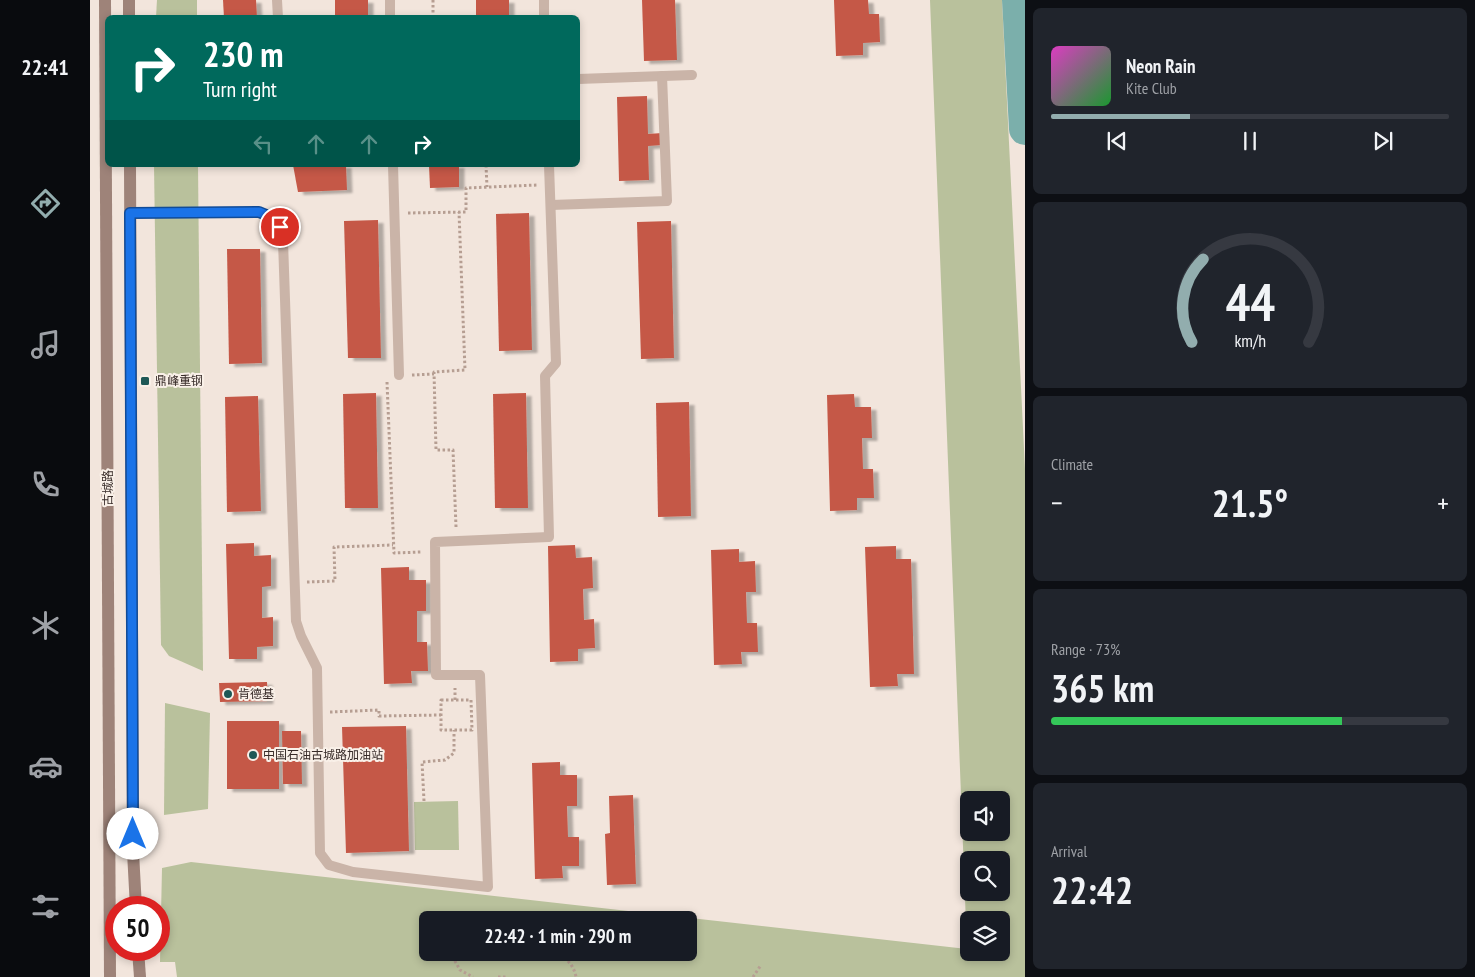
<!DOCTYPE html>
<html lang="en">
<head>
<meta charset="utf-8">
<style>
  :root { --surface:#171b24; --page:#20242c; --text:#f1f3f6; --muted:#9ea1a6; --line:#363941; --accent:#92adae }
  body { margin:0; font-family:"PT Sans Narrow","Noto Sans SC",sans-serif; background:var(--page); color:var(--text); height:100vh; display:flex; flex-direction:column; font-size:19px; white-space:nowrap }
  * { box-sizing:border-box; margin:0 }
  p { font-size:16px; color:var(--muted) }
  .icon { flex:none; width:28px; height:28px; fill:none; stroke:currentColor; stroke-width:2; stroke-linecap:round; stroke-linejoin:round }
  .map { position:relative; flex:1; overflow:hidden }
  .details { display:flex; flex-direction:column; gap:8px; padding:8px; background:#0d0f14; width:450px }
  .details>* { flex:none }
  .hud { position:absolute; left:15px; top:15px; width:475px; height:152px; border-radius:8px; box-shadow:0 2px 8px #0003; background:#00695c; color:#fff; overflow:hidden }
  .controls { position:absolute; left:870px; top:791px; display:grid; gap:10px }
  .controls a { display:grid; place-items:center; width:50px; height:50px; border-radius:8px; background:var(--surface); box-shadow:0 2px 8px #0003; font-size:25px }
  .speed { position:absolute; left:15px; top:896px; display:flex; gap:10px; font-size:25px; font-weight:700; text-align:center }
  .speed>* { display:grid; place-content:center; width:65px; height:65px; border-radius:50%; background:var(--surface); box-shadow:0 2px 8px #0003; line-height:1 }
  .speed .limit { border:8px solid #d22; background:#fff; color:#111 }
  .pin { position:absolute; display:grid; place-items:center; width:42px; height:42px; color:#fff; margin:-21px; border:2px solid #fff; border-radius:50%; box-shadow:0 1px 5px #0007 }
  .me { position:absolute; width:55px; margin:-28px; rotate:0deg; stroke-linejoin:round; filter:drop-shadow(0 0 4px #0008) }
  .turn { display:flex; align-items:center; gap:18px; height:105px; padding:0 15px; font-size:22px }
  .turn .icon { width:65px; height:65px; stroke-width:2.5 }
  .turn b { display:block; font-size:35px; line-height:42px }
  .lanes { display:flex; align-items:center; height:48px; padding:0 15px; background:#0003; justify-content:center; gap:25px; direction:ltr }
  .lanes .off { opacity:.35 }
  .big { font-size:38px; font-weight:600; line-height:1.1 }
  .details .tile { flex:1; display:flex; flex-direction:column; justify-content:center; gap:8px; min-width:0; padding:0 18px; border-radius:8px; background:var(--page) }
  .details .dial { align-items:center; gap:0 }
  .dial svg { height:130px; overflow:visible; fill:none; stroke:var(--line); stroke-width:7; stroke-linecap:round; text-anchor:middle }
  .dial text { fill:var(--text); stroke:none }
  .song { display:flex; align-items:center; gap:15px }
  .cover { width:60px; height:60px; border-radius:8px; background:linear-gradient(135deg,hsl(310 70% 55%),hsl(130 70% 35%)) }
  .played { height:5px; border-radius:2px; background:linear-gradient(90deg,var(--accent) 35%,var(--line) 35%) }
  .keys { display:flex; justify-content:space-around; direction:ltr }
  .heat { display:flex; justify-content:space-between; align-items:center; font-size:28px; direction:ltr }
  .charge { height:8px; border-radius:4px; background:linear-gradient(90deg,#34c759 73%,var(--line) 0) }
  .trip { position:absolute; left:329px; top:911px; width:278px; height:50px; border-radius:8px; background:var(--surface); box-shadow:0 2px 8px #0003; font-weight:600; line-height:50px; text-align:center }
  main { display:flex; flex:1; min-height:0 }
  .tab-bar { display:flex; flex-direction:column; width:90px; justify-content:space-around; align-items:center; background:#090b0e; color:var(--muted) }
  .tab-bar .icon { width:35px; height:35px }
  .tab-bar .current { color:var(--accent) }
  .tab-bar b { font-size:22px; color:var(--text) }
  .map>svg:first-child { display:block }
  .green { fill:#b9c19c; fill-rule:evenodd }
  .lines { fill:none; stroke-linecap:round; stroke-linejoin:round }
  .river { stroke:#7bafab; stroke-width:32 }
  .building { fill:#c55847; filter:url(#shadow) }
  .path { stroke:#b69e92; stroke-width:3; stroke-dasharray:2.5 2.5; stroke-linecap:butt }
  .service { stroke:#cab4a8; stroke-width:10 }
  .secondary { stroke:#9e8379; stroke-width:12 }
  .route-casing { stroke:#114b97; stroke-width:12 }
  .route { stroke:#1a73e8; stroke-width:9 }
  .poi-dot { fill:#1e5856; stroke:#f9f0e8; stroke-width:2 }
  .labels { text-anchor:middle; stroke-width:4; stroke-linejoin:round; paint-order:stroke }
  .poi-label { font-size:12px; fill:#372b28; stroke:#f9f0e8; text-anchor:start }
  .street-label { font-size:12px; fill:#372b28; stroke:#f9f0e8 }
</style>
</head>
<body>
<main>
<nav class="tab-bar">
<b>22:41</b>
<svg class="icon current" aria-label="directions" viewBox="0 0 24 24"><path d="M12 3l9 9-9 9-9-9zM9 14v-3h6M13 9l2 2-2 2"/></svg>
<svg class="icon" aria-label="music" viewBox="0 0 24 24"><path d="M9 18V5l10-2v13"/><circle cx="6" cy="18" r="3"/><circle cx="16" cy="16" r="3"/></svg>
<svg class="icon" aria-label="phone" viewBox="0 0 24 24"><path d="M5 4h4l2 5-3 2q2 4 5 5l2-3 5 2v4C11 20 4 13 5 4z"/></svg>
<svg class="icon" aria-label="climate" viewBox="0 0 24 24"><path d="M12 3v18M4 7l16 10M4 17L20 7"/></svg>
<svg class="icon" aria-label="car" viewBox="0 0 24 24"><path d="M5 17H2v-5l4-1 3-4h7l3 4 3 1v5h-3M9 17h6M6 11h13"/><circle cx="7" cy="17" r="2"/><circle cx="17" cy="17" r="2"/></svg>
<svg class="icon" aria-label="filters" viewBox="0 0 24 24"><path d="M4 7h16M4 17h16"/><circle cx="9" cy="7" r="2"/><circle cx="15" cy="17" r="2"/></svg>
</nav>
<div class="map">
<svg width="935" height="977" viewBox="0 0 935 977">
  <defs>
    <filter id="shadow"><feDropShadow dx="5.5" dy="3" stdDeviation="1" flood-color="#0004"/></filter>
  </defs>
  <rect width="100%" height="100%" fill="#f2e5dc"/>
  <g class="green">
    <path d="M67,0H107V17H66Z"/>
    <path d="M840,0H912L935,469V977H87L85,962H70L72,868L101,862L877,949ZM879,800H911V832H879ZM879,860H911V892H879ZM338,920H598V952H338ZM879,920H911V952H879Z"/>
    <path d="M64,165H108L113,671L79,656L71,645Z"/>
    <path d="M75,703L120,713L118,809L74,815Z"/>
    <path d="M368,801L369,850H325L324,802Z"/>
  </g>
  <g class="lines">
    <path class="river" d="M928,0L935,129"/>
  </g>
  <g class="building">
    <path d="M133,0H166L167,18H134Z"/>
    <rect x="245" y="0" width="33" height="18"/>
    <rect x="386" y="0" width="33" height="18"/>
    <path d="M552,0H585L587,60L554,61Z"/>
    <path d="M744,0H778L779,14H789L790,42L773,43V55L746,56Z"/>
    <path d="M557,96L558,134L572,133V145L558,146L559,180L529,181L527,97Z"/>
    <path d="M203,165H256L257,190L208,192Z"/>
    <path d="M339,165H369V187L340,188Z"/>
    <path d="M439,213L442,350L409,351L406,214Z"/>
    <path d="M288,220L291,358H258L254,221Z"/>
    <path d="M581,221L584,358L551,359L547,222Z"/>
    <path d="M137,249H170L172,363L139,364Z"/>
    <path d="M286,393L288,508H255L253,394Z"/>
    <path d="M436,393L438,508H405L403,394Z"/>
    <path d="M764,394L765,407H781L782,438H772L773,469H783L784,498H767V510L740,511L737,395Z"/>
    <path d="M168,396L171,511L137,512L135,397Z"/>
    <path d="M599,402L601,516L568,517L566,403Z"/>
    <path d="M164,543V556L181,555V586L172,587V618L183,617V646L167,647V659H139L136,544Z"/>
    <path d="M485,545L486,558L502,557L503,588L493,589L494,620L504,619L505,648L488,649V661L460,662L458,546Z"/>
    <path d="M806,546V559H821L824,674H807L808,686L780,687L775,547Z"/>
    <path d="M649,549V562L665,561L666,592H656L657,623H667L668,652H651L652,664L624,665L621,550Z"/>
    <path d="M319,567V580H336V611H327V642H337L338,671H321L322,683L294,684L291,568Z"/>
    <path d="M177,682L178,701L130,702L129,683Z"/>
    <rect x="137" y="721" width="52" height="68"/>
    <path d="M316,726L319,851L256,853L252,727Z"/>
    <path d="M192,731H211L212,784H193Z"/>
    <path d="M470,762V775H487V806H477L478,837H489V866H472L473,878L445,879L442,763Z"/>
    <path d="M543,795L546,884L517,885L515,834L520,833L519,796Z"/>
  </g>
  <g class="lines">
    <g class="path">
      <path d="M343,0V18"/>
      <path d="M396,165L397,187"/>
      <path d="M318,213L376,212V188L447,185"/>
      <path d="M322,375L344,374"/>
      <path d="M297,382L304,553L331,552"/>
      <path d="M366,527L363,450H346L344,372L375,370L369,212"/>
      <path d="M217,582L245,581L244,547L303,545"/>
      <path d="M351,700H381L382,730H351Z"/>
      <path d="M365,700V688"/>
      <path d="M240,712L289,710V716L351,715"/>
      <path d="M334,801L332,762L355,760L364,753V730"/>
      <path d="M360,952L370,970L383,977"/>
      <path d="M466,952C476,958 484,965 486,977"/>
      <path d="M408,977H417"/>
      <path d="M663,977L671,965"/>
    </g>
    <g class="service">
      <path d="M187,0L188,18"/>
      <path d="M300,0V18"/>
      <path d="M454,0V18"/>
      <path d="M488,79L602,75"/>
      <path d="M303,165L309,375"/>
      <path d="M461,205L577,201L572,76"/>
      <path d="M40,213L169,212C186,219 189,223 193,241L206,621L211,636L227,668L230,853L239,865L263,872L398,887L390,675H346L345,542L459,537L455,376L466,363L459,165"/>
    </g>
    <g class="secondary">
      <path d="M15,0L20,977"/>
      <path d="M39,0V18"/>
      <path d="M40,165L43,852L46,908"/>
      <path d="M48,950L50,977"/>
    </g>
  </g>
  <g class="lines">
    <defs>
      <path id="route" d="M43,834L40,213L169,212L181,217L190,227"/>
    </defs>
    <use href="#route" class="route-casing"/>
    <use href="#route" class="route"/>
  </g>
  <g class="poi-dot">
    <rect x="50" y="376" width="10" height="10" rx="2.5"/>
    <circle cx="138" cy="694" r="5"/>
    <circle cx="163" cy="755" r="5"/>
  </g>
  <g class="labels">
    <g class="poi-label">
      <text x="65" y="385">鼎峰重钢</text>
      <text x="148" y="698">肯德基</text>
      <text x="173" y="759">中国石油古城路加油站</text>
    </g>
    <g class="street-label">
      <text transform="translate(18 488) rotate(-90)" y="4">古城路</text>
    </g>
  </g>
</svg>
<div class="controls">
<a><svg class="icon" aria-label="sound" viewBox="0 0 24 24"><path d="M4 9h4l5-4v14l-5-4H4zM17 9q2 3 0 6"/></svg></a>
<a><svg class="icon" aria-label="search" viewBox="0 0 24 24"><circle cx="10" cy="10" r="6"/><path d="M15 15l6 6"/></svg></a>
<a><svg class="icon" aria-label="layers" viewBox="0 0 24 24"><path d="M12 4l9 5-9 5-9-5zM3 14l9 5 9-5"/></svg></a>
</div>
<div class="speed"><div class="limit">50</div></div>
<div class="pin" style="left:190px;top:227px;background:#d93025"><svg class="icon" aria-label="arrive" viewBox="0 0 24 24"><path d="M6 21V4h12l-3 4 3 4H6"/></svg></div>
<svg class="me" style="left:43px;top:834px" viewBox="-20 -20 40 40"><circle r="19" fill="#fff"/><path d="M0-13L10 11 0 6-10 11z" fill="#1a73e8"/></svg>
<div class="trip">22:42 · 1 min · 290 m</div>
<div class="hud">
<div class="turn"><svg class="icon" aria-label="right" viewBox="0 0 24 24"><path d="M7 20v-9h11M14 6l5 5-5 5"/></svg><div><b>230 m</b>Turn right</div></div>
<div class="lanes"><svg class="icon off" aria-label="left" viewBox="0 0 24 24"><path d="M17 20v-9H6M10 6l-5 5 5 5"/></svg><svg class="icon off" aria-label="ahead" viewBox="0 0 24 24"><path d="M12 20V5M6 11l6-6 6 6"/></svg><svg class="icon off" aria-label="ahead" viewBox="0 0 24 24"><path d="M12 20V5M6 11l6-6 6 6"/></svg><svg class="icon" aria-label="right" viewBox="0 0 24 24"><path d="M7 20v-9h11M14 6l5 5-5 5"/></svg></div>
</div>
</div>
<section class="details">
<div class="tile">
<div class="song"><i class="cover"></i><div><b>Neon Rain</b><p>Kite Club</p></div></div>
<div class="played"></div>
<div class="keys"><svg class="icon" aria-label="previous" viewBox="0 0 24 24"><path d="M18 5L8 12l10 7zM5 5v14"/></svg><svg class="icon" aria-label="pause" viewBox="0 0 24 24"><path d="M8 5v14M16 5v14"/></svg><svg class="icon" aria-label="next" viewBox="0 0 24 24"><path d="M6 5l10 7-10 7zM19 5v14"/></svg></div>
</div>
<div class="tile dial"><svg viewBox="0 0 100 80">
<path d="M14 69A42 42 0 1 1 86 69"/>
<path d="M14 69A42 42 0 0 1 21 18" stroke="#92adae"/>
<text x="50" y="56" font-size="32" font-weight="700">44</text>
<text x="50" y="72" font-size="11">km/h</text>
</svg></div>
<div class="tile"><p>Climate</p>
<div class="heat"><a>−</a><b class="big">21.5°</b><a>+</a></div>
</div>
<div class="tile"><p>Range · 73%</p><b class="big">365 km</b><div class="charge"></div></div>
<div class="tile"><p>Arrival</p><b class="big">22:42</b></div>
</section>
</main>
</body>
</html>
